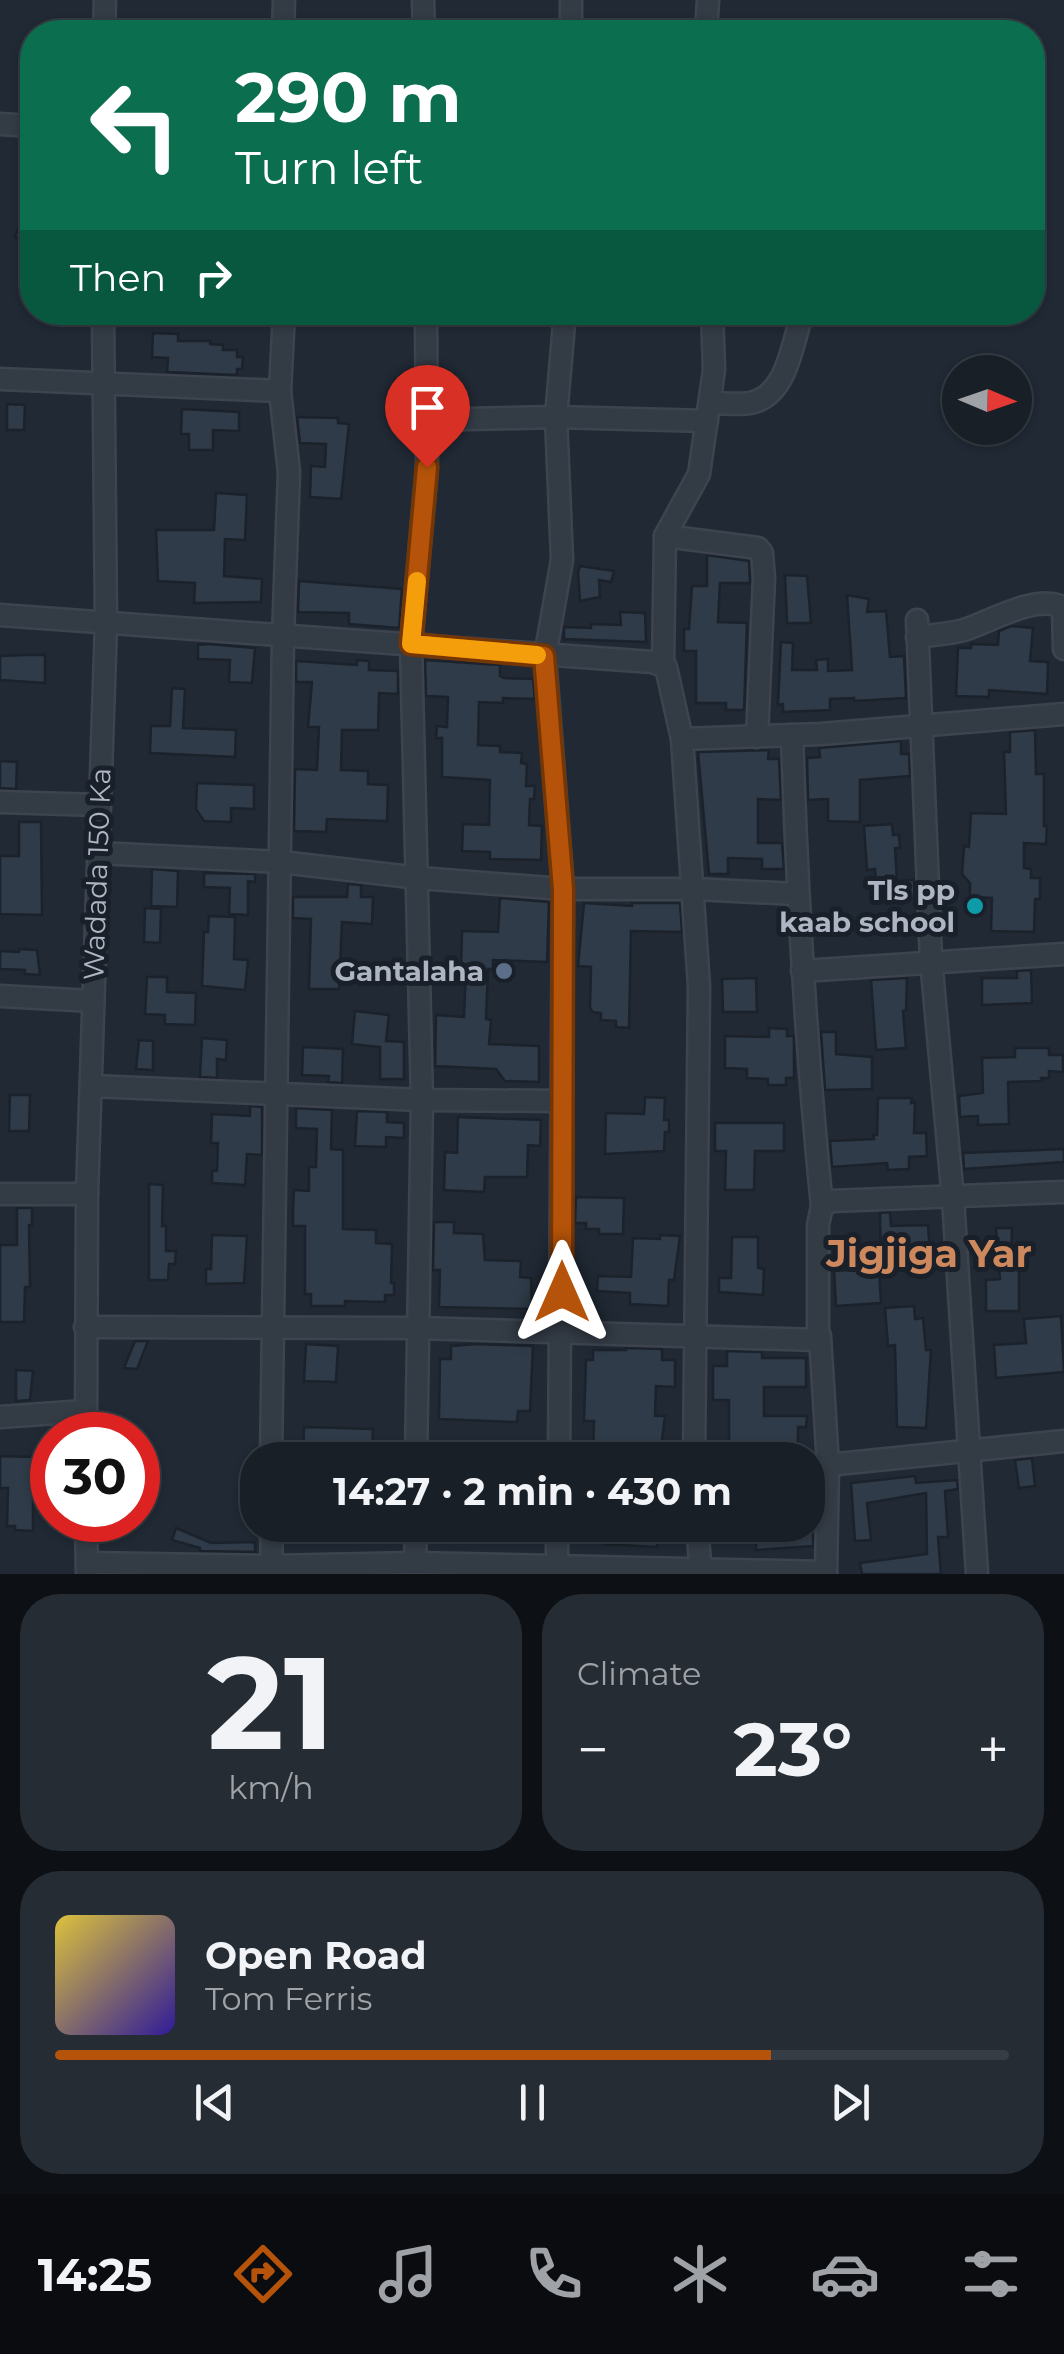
<!DOCTYPE html>
<html lang="en">
<head>
<meta charset="utf-8">
<style>
  :root { --surface:#181f27; --page:#252c33; --text:#f1f3f6; --muted:#9fa2a7; --line:#363d44; --accent:#b45309 }
  body { margin:0; font-family:Montserrat,sans-serif; background:var(--page); color:var(--text); height:100vh; display:flex; flex-direction:column; font-size:38px; white-space:nowrap }
  * { box-sizing:border-box; margin:0 }
  p { font-size:32px; color:var(--muted) }
  .icon { flex:none; width:55px; height:55px; fill:none; stroke:currentColor; stroke-width:2; stroke-linecap:round; stroke-linejoin:round }
  .map { position:relative; height:1574px; overflow:hidden }
  .sheet { display:flex; flex-direction:column; gap:20px; padding:20px; background:#0d1115; flex:1 }
  .sheet>* { flex:none }
  .top-card { position:absolute; left:20px; top:20px; width:1025px; height:305px; border-radius:40px; box-shadow:0 2px 8px #0004,0 0 0 2px var(--line); background:#0b6e4f; color:#fff; overflow:hidden }
  .needle { width:65px; rotate:92deg }
  .controls { position:absolute; left:942px; top:355px; display:grid; gap:20px }
  .controls a { display:grid; place-items:center; width:90px; height:90px; border-radius:50%; background:var(--surface); box-shadow:0 2px 8px #0004,0 0 0 2px var(--line); font-size:50px }
  .speed { position:absolute; left:30px; top:1412px; display:flex; gap:20px; font-size:50px; font-weight:700; text-align:center }
  .speed>* { display:grid; place-content:center; width:130px; height:130px; border-radius:50%; background:var(--surface); box-shadow:0 2px 8px #0004,0 0 0 2px var(--line); line-height:1 }
  .speed .limit { border:15px solid #d22; background:#fff; color:#111 }
  .pin { position:absolute; display:grid; place-items:center; width:85px; height:85px; color:#fff; margin:-102px -42px; border-radius:50% 50% 50% 0; rotate:-45deg; box-shadow:0 0 10px #0007 }
  .pin .icon { rotate:45deg }
  .me { position:absolute; width:110px; margin:-55px; rotate:0deg; stroke-linejoin:round; filter:drop-shadow(0 0 8px #0008) }
  .turn { display:flex; align-items:center; gap:35px; height:210px; padding:0 50px; font-size:45px }
  .turn .icon { width:130px; height:130px; stroke-width:2.5 }
  .turn b { display:block; font-size:70px; line-height:85px }
  .then { display:flex; align-items:center; height:95px; padding:0 50px; background:#0003; gap:20px; font-size:38px }
  .big { font-size:75px; font-weight:700; line-height:1.1 }
  .sheet .widget { flex:1; display:flex; flex-direction:column; justify-content:center; gap:15px; min-width:0; padding:0 35px; border-radius:40px; background:var(--page) }
  .sheet .dial { align-items:center; gap:0 }
  .dial b { font-size:130px; line-height:1 }
  .song { display:flex; align-items:center; gap:30px }
  .cover { width:120px; height:120px; border-radius:15px; background:linear-gradient(135deg,hsl(50 70% 55%),hsl(250 70% 35%)) }
  .played { height:10px; border-radius:5px; background:linear-gradient(90deg,var(--accent) 75%,var(--line) 75%) }
  .keys { display:flex; justify-content:space-around; direction:ltr }
  .heat { display:flex; justify-content:space-between; align-items:center; font-size:55px; direction:ltr }
  .sheet .tiles { flex:1; display:grid; gap:20px; grid-template-columns:1fr 1fr }
  .widget:last-child { grid-column:span 2 }
  .trip { position:absolute; left:240px; top:1442px; width:585px; height:100px; border-radius:40px; background:var(--surface); box-shadow:0 2px 8px #0004,0 0 0 2px var(--line); font-weight:700; line-height:100px; text-align:center }
  .menu { display:flex; height:160px; justify-content:space-around; align-items:center; background:#0a0c10; color:var(--muted) }
  .menu .icon { width:70px; height:70px }
  .menu .selected { color:var(--accent) }
  .menu b { font-size:45px; color:var(--text) }
  .map>svg:first-child { display:block }
  .building { fill:#2f3b48; stroke:#1b222b; stroke-width:2.5 }
  .lines { fill:none; stroke-linecap:round; stroke-linejoin:round }
  .minor-casing { stroke:#3d444f; stroke-width:25 }
  .minor { stroke:#333b45; stroke-width:20 }
  .route-casing { stroke:#753606; stroke-width:25 }
  .route { stroke:#b45309; stroke-width:18 }
  .slow { stroke:#f59e0b; stroke-width:18 }
  .culture-dot { fill:#0f9aa8; stroke:#192029; stroke-width:4 }
  .service-dot { fill:#5c6f8a; stroke:#192029; stroke-width:4 }
  .labels { text-anchor:middle; stroke-width:10; stroke-linejoin:round; paint-order:stroke }
  .street-label { font-size:28px; fill:#adb6c2; stroke:#192029 }
  .poi-label { font-size:28px; font-weight:bold; fill:#adb6c2; stroke:#192029; text-anchor:end }
  .district-label { font-size:38px; font-weight:bold; fill:#cd895d; stroke:#192029 }
</style>
</head>
<body>
<div class="map">
<svg width="1064" height="1574" viewBox="0 0 1064 1574">
  <rect width="100%" height="100%" fill="#202934"/>
  <g class="building">
    <path d="M163,21L198,23V32H162Z"/>
    <path d="M32,195V244L15,237Z"/>
    <path d="M153,333L178,334V341H210V344L223,345V350H237V357H243L242,369H237V375L167,372L168,358L152,357Z"/>
    <path d="M7,404L25,405L24,430H7Z"/>
    <path d="M182,409L239,412V431L213,430V450H189V434H181Z"/>
    <path d="M297,417L338,418V423L349,424L341,499L310,497L311,466L325,467L326,444L300,443Z"/>
    <path d="M216,493L247,495L245,540L225,539L224,576L262,579L261,602L194,603L195,583L158,581L156,530H214Z"/>
    <path d="M707,555L749,561L750,583H720L718,622L747,623L744,710H726V703H696V651H684V629H689L692,586H707Z"/>
    <path d="M580,566L614,571L611,582L599,580L600,597L580,601L578,573Z"/>
    <path d="M785,575L807,576L811,623H787Z"/>
    <path d="M299,581L402,589L399,628L349,624V613L298,612Z"/>
    <path d="M847,595L869,599L867,612L886,611L890,657L904,656L906,698L854,701V698L830,699V710L783,712V704L778,705L781,642L793,643L792,670H817L816,660L828,659V671L852,670Z"/>
    <path d="M620,612L645,613L646,642L564,639V627L591,628V624L621,625Z"/>
    <path d="M1011,626L1033,628L1030,661L1048,662L1047,694L989,690V697L956,696L958,648H971V644L998,645L999,631Z"/>
    <path d="M209,644L255,648L252,683L229,682L230,660L198,659V645Z"/>
    <path d="M26,655H45V683L0,680V656Z"/>
    <path d="M357,660L369,661V670L398,671V694L379,693L378,730H342L341,770L368,771V784L388,785L387,821L327,819L326,832L294,831L295,769L317,770L319,727H308L312,682H296V661L357,665Z"/>
    <path d="M425,660L500,665V676L504,678L533,679L535,699L503,698V703L479,702L478,745L500,746V752L522,753L521,763L527,764L526,786H535L534,799H530L529,825L542,826L541,860L490,859V852L462,851L463,824L489,825L490,780L442,777V738H436L437,726L447,727L448,697L426,696Z"/>
    <path d="M172,688L185,689L183,728L236,730L235,757L150,753L151,726H170Z"/>
    <path d="M1035,730L1036,774H1044V826H1047L1046,844L1024,843V868L1031,869V878H1040V899H1035L1034,932L991,931L992,898L970,897V883L962,874L964,846L969,847L971,813L1006,814L1004,752H1010V732Z"/>
    <path d="M901,741V754H909L910,776L860,780V822L828,821V799L808,800L807,758L820,757L819,748Z"/>
    <path d="M769,750L768,759H779L781,800L758,799V843H782L784,869H762V859L728,858V874H709L698,752Z"/>
    <path d="M0,761L17,762L16,789L0,788Z"/>
    <path d="M197,783L254,785V809L231,808V822L204,821L196,809Z"/>
    <path d="M19,822H41L42,915L0,914V856H19Z"/>
    <path d="M892,824L893,835H899L900,848H895L897,881L914,880L915,898L877,900L875,869L867,870L864,826Z"/>
    <path d="M152,869L178,871L177,907L151,906Z"/>
    <path d="M204,873L255,874V882L248,881V915L229,914L230,888L204,887Z"/>
    <path d="M348,884L361,885V897H373L372,924L342,922L339,989H309L311,919L293,918V897H347Z"/>
    <path d="M500,898L549,902L547,962L493,960V969H488L486,1019L491,1020L489,1044L539,1046V1082L505,1081L496,1069L435,1066L436,1015L464,1017L466,969H461L462,931L498,932Z"/>
    <path d="M584,903L632,906V903H680L682,932L631,931L629,1028L616,1027V1021L601,1020V1013L593,1012L590,1008L591,967L578,966Z"/>
    <path d="M145,908L161,909L160,943L144,942Z"/>
    <path d="M209,916L235,917L234,959L248,960L245,990L202,986L204,932H208Z"/>
    <path d="M19,949L37,950L40,975L25,974V970L0,969V951L19,952Z"/>
    <path d="M1031,970L1032,1003L982,1005V978H1017V971Z"/>
    <path d="M147,977H167V992L196,993L195,1025L165,1024V1015L145,1014Z"/>
    <path d="M756,978L757,1012H723L722,979Z"/>
    <path d="M907,978L906,1010L903,1011L906,1048L876,1050L871,980Z"/>
    <path d="M355,1011L389,1015L386,1041L404,1042V1079H380V1047L352,1044Z"/>
    <path d="M769,1028L787,1029V1036H794V1078H786V1085H768V1079L747,1078V1069L725,1068V1036L769,1037Z"/>
    <path d="M821,1032H836V1054L872,1057V1089L825,1090Z"/>
    <path d="M202,1038L227,1040L226,1060L217,1059V1078L200,1077Z"/>
    <path d="M139,1040L153,1041V1070L136,1069Z"/>
    <path d="M303,1047L343,1049L342,1083L328,1082L329,1076L302,1075Z"/>
    <path d="M1015,1048H1049V1055H1063V1072L1049,1071V1078H1041L1042,1081L1008,1082L1009,1124L978,1125V1116L960,1117L959,1096L983,1093L982,1058L1015,1057Z"/>
    <path d="M10,1095H30L29,1131H9Z"/>
    <path d="M645,1097L665,1098L664,1120H669V1132H665L664,1151L605,1154L606,1113L644,1114Z"/>
    <path d="M878,1098H912L911,1103L915,1102L914,1133H926L927,1156L909,1157V1169L888,1170L887,1163L832,1167L830,1141L874,1139L873,1135H877Z"/>
    <path d="M250,1106L262,1107V1155L247,1154L245,1185L212,1183V1171H217L218,1143H211L212,1114L250,1116Z"/>
    <path d="M296,1108L332,1110L331,1149L343,1150V1229L376,1230V1243L392,1244L391,1283H394V1295H385V1302L345,1301V1306H311V1294H305V1226H293V1210L294,1190L309,1191V1167H316L317,1129L296,1128Z"/>
    <path d="M357,1111L387,1112V1122L404,1123V1138L386,1137V1147L355,1146Z"/>
    <path d="M458,1117L541,1120L540,1146L528,1145L527,1177H485L484,1192L444,1190L445,1152L457,1153Z"/>
    <path d="M715,1123H784V1151H755L754,1190H725L726,1151H715Z"/>
    <path d="M1064,1149V1162L964,1169L963,1153Z"/>
    <path d="M149,1184L163,1185L162,1226H166V1251H176L175,1264H169L168,1280H149Z"/>
    <path d="M576,1197L624,1198L623,1234H599V1229H586V1223H575Z"/>
    <path d="M17,1208H32V1225H29L30,1287H25L24,1322H0V1245H17Z"/>
    <path d="M890,1212L891,1226L928,1225L931,1268L906,1267L907,1262H881L880,1213Z"/>
    <path d="M434,1222H454V1233L483,1234L485,1260L521,1261L520,1277L531,1278L532,1309L439,1307L440,1270H433Z"/>
    <path d="M996,1228H1012L1011,1261L1019,1260V1311H986V1280L1000,1279Z"/>
    <path d="M212,1235L247,1236L244,1283L206,1284V1269H211Z"/>
    <path d="M660,1235L680,1236L674,1280H669L668,1306L630,1304V1293L597,1291L598,1276L631,1277L633,1238L660,1239Z"/>
    <path d="M732,1237H758V1268L764,1269L763,1295L719,1292V1278H731Z"/>
    <path d="M879,1268L881,1303L836,1306L834,1271Z"/>
    <path d="M914,1306L915,1319L923,1318L926,1350H931L926,1428L897,1427L895,1345L888,1346L885,1308Z"/>
    <path d="M1061,1316L1064,1372L996,1378L994,1345L1026,1343L1024,1319Z"/>
    <path d="M135,1341H148L137,1369L124,1368Z"/>
    <path d="M306,1344L338,1346L336,1382L304,1381Z"/>
    <path d="M476,1344L533,1346L530,1411H518L517,1422L439,1419L440,1359H451V1346Z"/>
    <path d="M626,1348L662,1349V1360H675V1387L656,1386L655,1416H665L660,1455H652V1460H593L594,1421H584L586,1360H593V1350H626Z"/>
    <path d="M727,1351L762,1352V1358H806V1387H764V1416H807L806,1427H798V1460H729V1400H713V1366H727Z"/>
    <path d="M16,1370L33,1371L30,1400L16,1401Z"/>
    <path d="M304,1427L373,1429L372,1460L303,1458Z"/>
    <path d="M0,1456L33,1457V1531L15,1530V1526H7L8,1488H0Z"/>
    <path d="M1032,1458L1035,1486L1019,1488L1015,1460Z"/>
    <path d="M915,1476L916,1483L957,1480L958,1489L945,1491L948,1537H938L941,1574H862L860,1563L927,1554L926,1493L867,1503L871,1540L855,1541L851,1483Z"/>
    <path d="M808,1514H813V1546L756,1550V1537L712,1535L711,1525H808Z"/>
    <path d="M601,1525H657V1547L603,1544Z"/>
    <path d="M176,1528L211,1543L255,1542V1552L200,1551V1548L172,1540Z"/>
  </g>
  <g class="lines">
    <defs>
      <g id="minor">
        <path d="M423,0L424,32"/>
        <path d="M571,0V32"/>
        <path d="M104,32L105,0"/>
        <path d="M283,32L284,0"/>
        <path d="M706,32L708,0"/>
        <path d="M0,124L32,126"/>
        <path d="M0,379L280,391"/>
        <path d="M710,403C723,403 737,405 750,403C788,396 792,342 803,312"/>
        <path d="M428,420L556,417L707,421"/>
        <path d="M665,536L758,548L762,553L764,578L757,737"/>
        <path d="M0,615L652,662L666,667L682,739L699,986L694,1460"/>
        <path d="M917,620L931,960L953,1199L977,1574"/>
        <path d="M917,637C933,635 949,634 964,630C992,621 1035,594 1063,607L1064,649"/>
        <path d="M663,664L665,536L699,474L714,370L712,312"/>
        <path d="M682,739L821,734L1064,714"/>
        <path d="M0,802L99,805"/>
        <path d="M98,853L281,862L419,878L563,889H694L797,894"/>
        <path d="M802,971L1064,954"/>
        <path d="M0,996L93,1001"/>
        <path d="M92,1086L422,1100L562,1101"/>
        <path d="M0,1194H87"/>
        <path d="M822,1206L832,1201L1064,1192"/>
        <path d="M85,1327L418,1328L818,1340V1225L822,1206C806,1049 797,893 792,735"/>
        <path d="M820,1336L828,1465L826,1574"/>
        <path d="M0,1417L85,1411"/>
        <path d="M86,1435L87,1194L106,624L103,312"/>
        <path d="M271,1460L283,636L289,472L280,391L284,312"/>
        <path d="M416,1460L422,1100L411,644L427,467L426,312"/>
        <path d="M559,1460L563,889L545,656L562,560L556,417L565,312"/>
        <path d="M828,1465L1064,1441"/>
        <path d="M86,1520L87,1573"/>
        <path d="M271,1525L272,1574"/>
        <path d="M697,1525L701,1574"/>
        <path d="M87,1563L271,1566L415,1563L826,1572"/>
        <path d="M415,1563L416,1525"/>
        <path d="M557,1567V1525"/>
      </g>
    </defs>
    <use href="#minor" class="minor-casing"/>
    <use href="#minor" class="minor"/>
  </g>
  <g class="lines">
    <defs>
      <path id="route" d="M427,467L411,644L544,656L563,889L562,1292"/>
    </defs>
    <use href="#route" class="route-casing"/>
    <use href="#route" class="route"/>
    <path class="slow" d="M417,581L411,644L537,655"/>
  </g>
  <circle class="culture-dot" cx="975" cy="906" r="10"/>
  <circle class="service-dot" cx="504" cy="971" r="10"/>
  <g class="labels">
    <g class="street-label">
      <text transform="translate(97 874) rotate(-88)" y="10">Wadada 150 Ka</text>
    </g>
    <g class="poi-label">
      <text x="955" y="900">Tls pp<tspan x="955" dy="32">kaab school</tspan></text>
      <text x="484" y="981">Gantalaha</text>
    </g>
    <g class="district-label">
      <text x="929" y="1267">Jigjiga Yar</text>
    </g>
  </g>
</svg>
<div class="controls">
<a><svg class="needle" viewBox="-14 -14 28 28"><path d="M0-13l5 13h-10z" fill="#e53935"/><path d="M0 13l5-13h-10z" fill="#9fa2a7"/></svg></a>
</div>
<div class="speed"><div class="limit">30</div></div>
<div class="pin" style="left:427px;top:467px;background:#d93025"><svg class="icon" aria-label="arrive" viewBox="0 0 24 24"><path d="M6 21V4h12l-3 4 3 4H6"/></svg></div>
<svg class="me" style="left:562px;top:1292px" viewBox="-20 -20 40 40"><path d="M0-17L14 15 0 8-14 15z" fill="#b45309" stroke="#fff" stroke-width="4"/></svg>
<div class="trip">14:27 · 2 min · 430 m</div>
<div class="top-card">
<div class="turn"><svg class="icon" aria-label="left" viewBox="0 0 24 24"><path d="M17 20v-9H6M10 6l-5 5 5 5"/></svg><div><b>290 m</b>Turn left</div></div>
<div class="then">Then<svg class="icon" aria-label="right" viewBox="0 0 24 24"><path d="M7 20v-9h11M14 6l5 5-5 5"/></svg></div>
</div>
</div>
<section class="sheet">
<div class="tiles">
<div class="widget dial"><b>21</b><p>km/h</p></div>
<div class="widget"><p>Climate</p>
<div class="heat"><a>−</a><b class="big">23°</b><a>+</a></div>
</div>
<div class="widget">
<div class="song"><i class="cover"></i><div><b>Open Road</b><p>Tom Ferris</p></div></div>
<div class="played"></div>
<div class="keys"><svg class="icon" aria-label="previous" viewBox="0 0 24 24"><path d="M18 5L8 12l10 7zM5 5v14"/></svg><svg class="icon" aria-label="pause" viewBox="0 0 24 24"><path d="M8 5v14M16 5v14"/></svg><svg class="icon" aria-label="next" viewBox="0 0 24 24"><path d="M6 5l10 7-10 7zM19 5v14"/></svg></div>
</div>
</div>
</section>
<nav class="menu">
<b>14:25</b>
<svg class="icon selected" aria-label="directions" viewBox="0 0 24 24"><path d="M12 3l9 9-9 9-9-9zM9 14v-3h6M13 9l2 2-2 2"/></svg>
<svg class="icon" aria-label="music" viewBox="0 0 24 24"><path d="M9 18V5l10-2v13"/><circle cx="6" cy="18" r="3"/><circle cx="16" cy="16" r="3"/></svg>
<svg class="icon" aria-label="phone" viewBox="0 0 24 24"><path d="M5 4h4l2 5-3 2q2 4 5 5l2-3 5 2v4C11 20 4 13 5 4z"/></svg>
<svg class="icon" aria-label="climate" viewBox="0 0 24 24"><path d="M12 3v18M4 7l16 10M4 17L20 7"/></svg>
<svg class="icon" aria-label="car" viewBox="0 0 24 24"><path d="M5 17H2v-5l4-1 3-4h7l3 4 3 1v5h-3M9 17h6M6 11h13"/><circle cx="7" cy="17" r="2"/><circle cx="17" cy="17" r="2"/></svg>
<svg class="icon" aria-label="filters" viewBox="0 0 24 24"><path d="M4 7h16M4 17h16"/><circle cx="9" cy="7" r="2"/><circle cx="15" cy="17" r="2"/></svg>
</nav>
</body>
</html>
